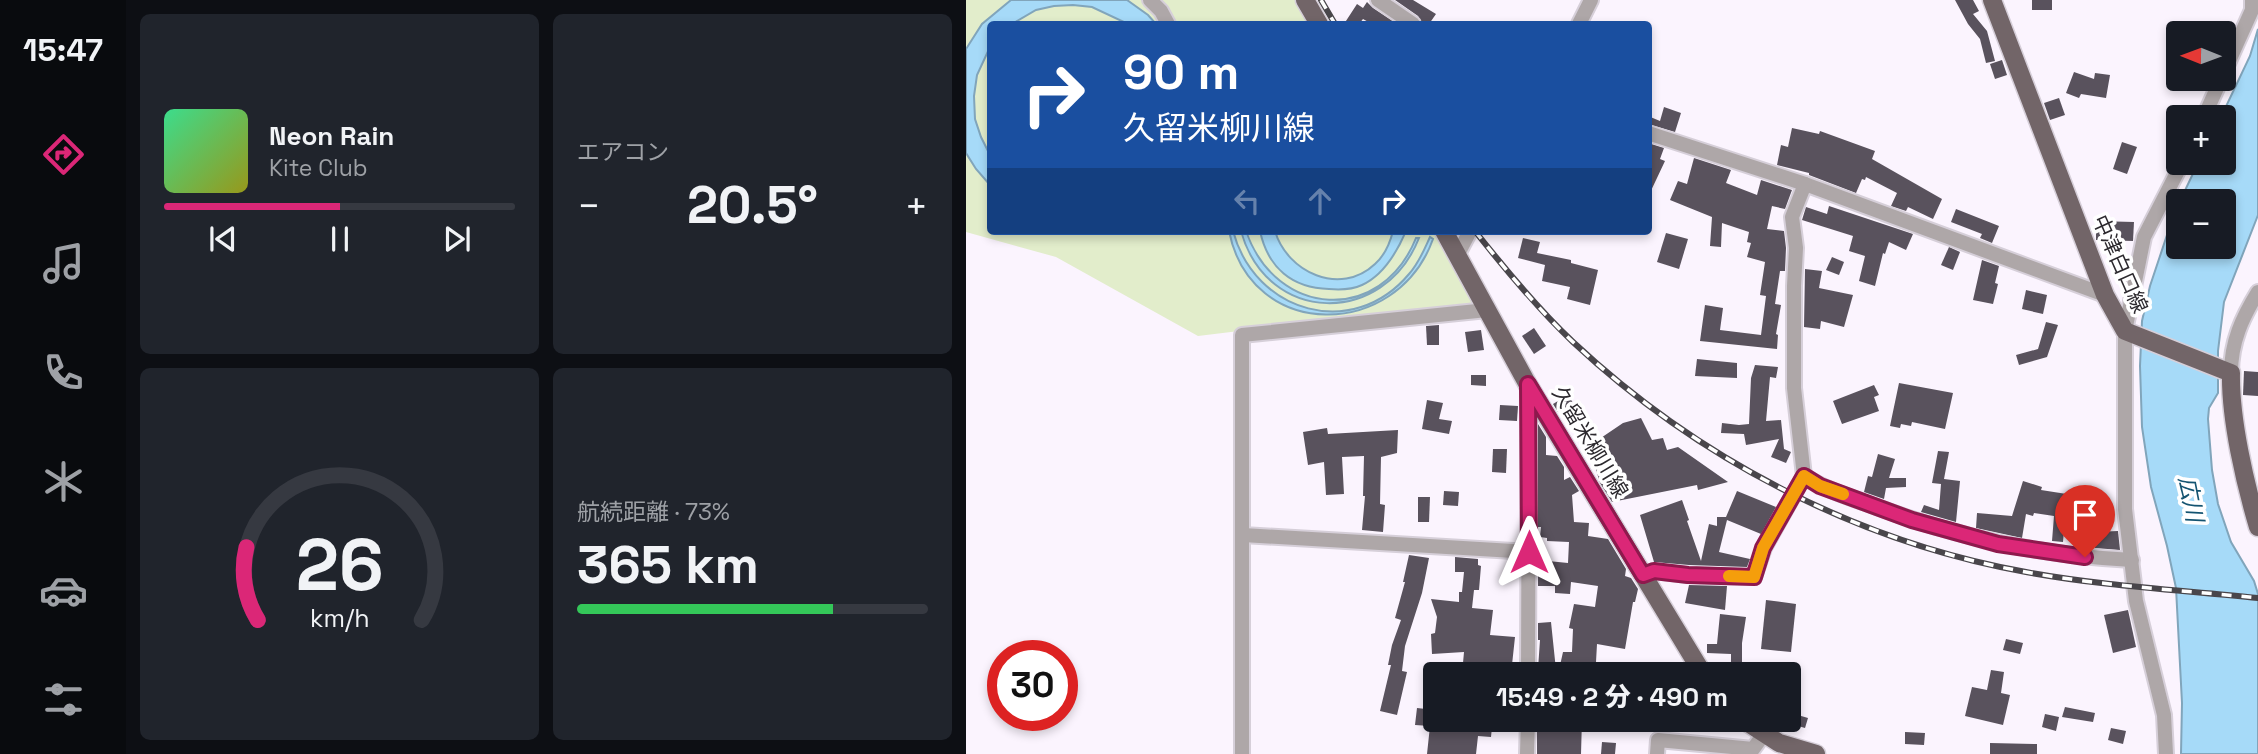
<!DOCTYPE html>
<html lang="ja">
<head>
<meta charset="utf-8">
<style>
  :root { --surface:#171b24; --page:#20242c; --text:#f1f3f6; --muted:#9ea1a6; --line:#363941; --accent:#db2777 }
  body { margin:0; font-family:"Space Grotesk","Noto Sans JP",sans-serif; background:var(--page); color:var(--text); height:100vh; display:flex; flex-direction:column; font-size:26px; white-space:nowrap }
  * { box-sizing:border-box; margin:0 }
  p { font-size:23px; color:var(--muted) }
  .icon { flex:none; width:38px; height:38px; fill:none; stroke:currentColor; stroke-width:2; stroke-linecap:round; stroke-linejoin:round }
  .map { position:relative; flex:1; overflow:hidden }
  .panel { display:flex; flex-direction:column; gap:14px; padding:14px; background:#0d0f14; width:840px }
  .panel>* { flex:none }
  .top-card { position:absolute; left:21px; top:21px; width:665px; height:214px; border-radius:7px; box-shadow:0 4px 10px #0003; background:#1a4fa0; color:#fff; overflow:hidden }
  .needle { width:46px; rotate:271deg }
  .tools { position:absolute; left:1200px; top:21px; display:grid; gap:14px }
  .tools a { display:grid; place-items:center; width:70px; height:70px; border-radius:7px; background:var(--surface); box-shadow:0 4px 10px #0003; font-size:35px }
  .speed { position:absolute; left:21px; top:640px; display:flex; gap:14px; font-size:35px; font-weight:700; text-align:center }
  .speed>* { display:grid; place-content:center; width:91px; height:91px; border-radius:50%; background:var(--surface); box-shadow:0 4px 10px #0003; line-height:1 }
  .speed .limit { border:10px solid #d22; background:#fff; color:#111 }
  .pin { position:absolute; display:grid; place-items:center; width:60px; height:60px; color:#fff; margin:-72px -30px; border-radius:50% 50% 50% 0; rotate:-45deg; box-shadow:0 0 7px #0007 }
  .pin .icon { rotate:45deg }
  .me { position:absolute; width:77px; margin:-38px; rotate:0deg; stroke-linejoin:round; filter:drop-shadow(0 0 5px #0008) }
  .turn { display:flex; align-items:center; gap:24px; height:147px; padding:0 21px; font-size:32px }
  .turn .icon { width:91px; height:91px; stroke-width:2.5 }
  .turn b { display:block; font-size:49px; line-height:60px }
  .lanes { display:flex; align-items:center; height:66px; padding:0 21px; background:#0003; justify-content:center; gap:35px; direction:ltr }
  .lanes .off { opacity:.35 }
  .big { font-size:52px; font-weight:800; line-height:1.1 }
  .panel .widget { flex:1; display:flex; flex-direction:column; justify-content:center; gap:10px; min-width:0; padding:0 24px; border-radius:10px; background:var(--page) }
  .panel .dial { align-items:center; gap:0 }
  .dial svg { height:182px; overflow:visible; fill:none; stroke:var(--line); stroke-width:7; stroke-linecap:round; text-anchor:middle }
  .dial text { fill:var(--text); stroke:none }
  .song { display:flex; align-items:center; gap:21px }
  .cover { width:84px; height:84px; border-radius:10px; background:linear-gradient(135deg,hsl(150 70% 55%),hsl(60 70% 35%)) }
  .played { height:7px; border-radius:4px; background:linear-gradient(90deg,var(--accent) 50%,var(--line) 50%) }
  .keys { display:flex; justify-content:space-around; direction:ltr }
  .heat { display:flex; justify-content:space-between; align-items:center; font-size:38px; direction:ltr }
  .charge { height:10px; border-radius:5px; background:linear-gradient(90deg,#34c759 73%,var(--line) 0) }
  .panel .tiles { flex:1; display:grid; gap:14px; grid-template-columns:repeat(2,1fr) }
  .trip { position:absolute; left:457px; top:662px; width:378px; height:70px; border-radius:7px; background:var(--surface); box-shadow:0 4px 10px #0003; font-weight:800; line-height:70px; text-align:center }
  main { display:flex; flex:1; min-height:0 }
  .dock { display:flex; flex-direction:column; width:126px; justify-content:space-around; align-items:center; background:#090b0e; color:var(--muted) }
  .dock .icon { width:49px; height:49px }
  .dock .selected { color:var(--accent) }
  .dock b { font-size:32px; color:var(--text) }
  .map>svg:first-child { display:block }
  .green { fill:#e2edcb }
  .water { fill:#a6daf8; stroke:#81a5bb; stroke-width:2 }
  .building { fill:#59525d }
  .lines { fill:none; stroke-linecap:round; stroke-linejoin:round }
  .minor-casing { stroke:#d6cfd9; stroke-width:18 }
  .major-casing { stroke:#d6cfd9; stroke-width:21 }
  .minor { stroke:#aea7a8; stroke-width:14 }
  .major { stroke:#726568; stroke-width:18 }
  .rail-casing { stroke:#49464b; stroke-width:6 }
  .rail { stroke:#fff; stroke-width:3.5; stroke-dasharray:10; stroke-linecap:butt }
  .route-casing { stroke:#8e194d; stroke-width:18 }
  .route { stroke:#db2777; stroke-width:12 }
  .slow { stroke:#f59e0b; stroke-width:12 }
  .labels { text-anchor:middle; stroke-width:7; stroke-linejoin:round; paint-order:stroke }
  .street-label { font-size:21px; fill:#2c292e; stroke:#fff }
  .water-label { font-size:23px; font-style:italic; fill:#145471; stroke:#fff }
</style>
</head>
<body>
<main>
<nav class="dock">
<b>15:47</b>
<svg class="icon selected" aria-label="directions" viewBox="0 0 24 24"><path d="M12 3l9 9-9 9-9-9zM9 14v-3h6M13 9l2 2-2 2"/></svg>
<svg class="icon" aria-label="music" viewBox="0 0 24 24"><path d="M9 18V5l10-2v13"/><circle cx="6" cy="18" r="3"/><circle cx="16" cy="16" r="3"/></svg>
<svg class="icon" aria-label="phone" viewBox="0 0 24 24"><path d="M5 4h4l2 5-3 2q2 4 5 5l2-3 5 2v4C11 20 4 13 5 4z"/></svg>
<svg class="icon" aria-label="climate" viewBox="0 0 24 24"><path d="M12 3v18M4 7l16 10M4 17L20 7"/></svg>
<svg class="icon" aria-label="car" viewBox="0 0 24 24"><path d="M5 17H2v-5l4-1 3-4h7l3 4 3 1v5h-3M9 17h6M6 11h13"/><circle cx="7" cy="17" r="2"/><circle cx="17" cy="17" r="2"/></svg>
<svg class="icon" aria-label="filters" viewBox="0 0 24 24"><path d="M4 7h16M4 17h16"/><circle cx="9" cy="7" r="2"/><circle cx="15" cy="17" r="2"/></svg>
</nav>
<section class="panel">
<div class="tiles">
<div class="widget">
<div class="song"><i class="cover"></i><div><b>Neon Rain</b><p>Kite Club</p></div></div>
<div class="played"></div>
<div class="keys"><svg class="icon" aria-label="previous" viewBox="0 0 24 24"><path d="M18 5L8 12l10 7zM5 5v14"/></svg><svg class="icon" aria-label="pause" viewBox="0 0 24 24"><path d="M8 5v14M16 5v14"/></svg><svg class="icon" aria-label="next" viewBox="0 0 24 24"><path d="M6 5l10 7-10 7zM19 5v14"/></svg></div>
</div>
<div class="widget"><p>エアコン</p>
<div class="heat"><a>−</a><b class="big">20.5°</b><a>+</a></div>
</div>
<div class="widget dial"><svg viewBox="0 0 100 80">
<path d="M14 69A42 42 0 1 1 86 69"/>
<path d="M14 69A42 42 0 0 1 9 37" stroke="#db2777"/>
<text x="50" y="56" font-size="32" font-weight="700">26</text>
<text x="50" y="72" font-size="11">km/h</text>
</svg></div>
<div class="widget"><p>航続距離 · 73%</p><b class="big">365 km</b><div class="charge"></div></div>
</div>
</section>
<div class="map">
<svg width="1292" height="754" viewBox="0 0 1292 754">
  <rect width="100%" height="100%" fill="#fbf4fe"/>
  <path class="green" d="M0,0H331L345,24H24V231H470L512,302L232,336L90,257L0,232Z"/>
  <g class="water">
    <path d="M45,0H161L182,15L190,24H162L126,7L107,5L88,6L70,10L46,24H24V47L11,75L8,96L9,119L15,137L24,155V185L10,169L0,153V49L16,24Z"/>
    <path d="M1292,29V215L1258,302L1252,351V393L1243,408L1242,419L1246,470L1252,504L1265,542L1288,581L1292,594V754H1215L1216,703L1210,588L1201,546L1185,487L1176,427L1174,366L1176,321L1184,286L1208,214L1201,210L1202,208L1209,211L1213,203V247H1258V201H1214L1232,163H1258V117H1255L1284,56Z"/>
    <path d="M263,231H267C289,313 387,341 443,274C453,263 458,250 464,237L467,239C431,340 285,342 263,231Z"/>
    <path d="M275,231H280C310,318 415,325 450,238H453C418,327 301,325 275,231Z"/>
    <path d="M294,231H309C321,272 374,297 409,264C418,256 424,243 427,231H440C431,252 418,275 396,285C385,290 374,290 363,289C326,288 302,268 294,231Z"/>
  </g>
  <g class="building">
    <path d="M429,0H447L470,14L463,24H457L452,16Z"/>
    <path d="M989,0H1007L1013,11L1007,14L1021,31L1029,61L1020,63L1014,39L1002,24Z"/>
    <rect x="1066" y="0" width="20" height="10"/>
    <path d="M401,2L407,8L431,24H406L397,19L393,24H378L391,4L397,8Z"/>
    <path d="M1036,60L1041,75L1029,79L1024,64Z"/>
    <path d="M1108,72L1128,79L1129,73L1144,75L1140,98L1115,94L1113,98L1100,93Z"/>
    <path d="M1093,98L1099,115L1084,120L1078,103Z"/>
    <path d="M698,107L715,113L709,132L682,124V116L694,121Z"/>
    <path d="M826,128L853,134L854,131L909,151L906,159L976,199L967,219L942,207L940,211L925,206L931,193L900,177L899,180L896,179L890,193L843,175V173L811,165L815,145L822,147Z"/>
    <path d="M1156,142L1171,147L1161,174L1147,169Z"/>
    <path d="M682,143L698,148L694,159L699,161L682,197Z"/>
    <path d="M728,158L765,170L760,183L791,195L795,180L826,190L819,209L806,206L801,229L818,231L820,248L819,271H814L809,304L815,305L810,334L812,335L811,349L734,341L739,305L757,308L754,330L795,335L800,296L794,295L799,262L781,257L785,243L781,242L783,232L756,223L755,247L744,246L746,217L704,200L712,181L721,184Z"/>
    <path d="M863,206L947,234L940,250L923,242L919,254L917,253L909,286L893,281L899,256L883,251L887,236L836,220L840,207L861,214Z"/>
    <path d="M990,209L1033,226L1026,243L1014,238L1016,234L985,222Z"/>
    <path d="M1130,221L1168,222L1167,241L1130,240Z"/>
    <path d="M700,233L722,239L713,269L691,262Z"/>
    <path d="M557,238L574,242L571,253L605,260V263L632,270L624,305L601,299L604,287L576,281L579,265L552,258Z"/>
    <path d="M983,247L994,252L987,270L975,265Z"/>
    <path d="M866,257L878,262L873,275L860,270Z"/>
    <path d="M1016,260L1033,266L1029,283L1032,284L1027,304L1007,300Z"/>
    <path d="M839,269L856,271L853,288L887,295L878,327L855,321L854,329L838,327Z"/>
    <path d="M1060,290L1081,295L1077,314L1056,309Z"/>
    <path d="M1080,322L1092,325L1081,357L1053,365L1050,355L1072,349Z"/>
    <path d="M473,325V345H461L460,326Z"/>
    <path d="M568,328L580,346L568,354L556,336Z"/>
    <path d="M515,330L518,350L502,352L499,332Z"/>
    <path d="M731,359L771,363V378L729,376Z"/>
    <path d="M789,365L812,367L810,378L804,377L800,421L815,420L818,449L825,452L820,463L805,457L813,439L780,445L778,434L755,433L756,423L773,425L783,424L785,378Z"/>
    <path d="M1278,371L1292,372V396L1277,395Z"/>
    <path d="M505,375H520V386L505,385Z"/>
    <path d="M933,383L987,393L979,429L946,422L945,426L935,424L934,428L924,426Z"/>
    <path d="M908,385L913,395L908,397L913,411L876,424L867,401Z"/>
    <path d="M602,395L607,403L592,412L587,404Z"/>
    <path d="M461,400L477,403L473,419L486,421L483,434L456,429Z"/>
    <path d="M534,405L552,406L551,421L533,420Z"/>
    <path d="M675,418L686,440L697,438L701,450L712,447L762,482L732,490L731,485L646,502L634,483L623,446L657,423Z"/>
    <path d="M572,424L580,437V455L591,456L598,467V480L604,477L613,491L606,495L608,522L623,523L622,536L642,539L660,569L659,576L665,578L672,589L669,602H667L659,649L631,644L630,662H613L612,674H602L603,671L593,670L597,652H606L607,629L603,628L608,604L629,607L632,586L605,582L604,594L589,593V586H572V560L602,563L603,542L581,541V538L574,537L575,527H572Z"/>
    <path d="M361,428L362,434L432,430L431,453L415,457L414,504L419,505L417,532L396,530L399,496H397L398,456L376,457L378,494L360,495L358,462L342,465L337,432Z"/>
    <path d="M527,449H541L540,473L526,472Z"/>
    <path d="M972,451L983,452L978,479L994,481L990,522L955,512L958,505L973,510L975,484L966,483Z"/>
    <path d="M912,454L929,459L923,478H940V487L920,488L918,499L898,492L902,476L906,477Z"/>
    <path d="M1057,481L1076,487L1075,490L1107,495L1103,519L1099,518L1097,542L1086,541L1088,516L1068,513L1067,516L1060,514L1056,538L1010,528L1011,513L1046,516Z"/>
    <path d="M478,491L493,492L492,506L477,505Z"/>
    <path d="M771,491L810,507L795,534L761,520L753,552L784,559L781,567L723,565L688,562L674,515L716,500L723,520L721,521L735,561L743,524L751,526V517H760Z"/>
    <path d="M452,497H464L463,522H452Z"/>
    <path d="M1152,531L1154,550L1129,548V532Z"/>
    <path d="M443,555L463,558L456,593L439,646L436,671L441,672L431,715L414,711L425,665H422L426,645L435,620L429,618L439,582H437Z"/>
    <path d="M489,557L512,559V565L515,566L513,590H508L506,608L527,610L524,635L549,637L545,674H496L498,652L466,654L465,634L469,633L471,617L465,599L493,602V592H496L498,572H489Z"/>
    <path d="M723,585L761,586L759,610L719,603Z"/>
    <path d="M800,600L830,604L825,652L795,649Z"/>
    <path d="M1162,610L1170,647L1147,653L1138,615Z"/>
    <path d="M754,614L780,617L776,643V668H765V654L741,653V644H751Z"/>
    <path d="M585,622L590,670L572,669L574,640H572V623Z"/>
    <path d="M1040,639L1057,643L1054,654L1037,650Z"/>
    <path d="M1025,670L1038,672L1035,693L1044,695L1037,725L999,716L1006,687L1021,690Z"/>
    <path d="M1099,707L1129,713L1127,722L1096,717Z"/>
    <path d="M451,708L469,710V719H496L497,725L526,727L525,737L512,736L510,754H461L464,726L449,725Z"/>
    <path d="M825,713L842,718L839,728L822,723Z"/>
    <path d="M1079,714L1093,717L1090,731L1076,727Z"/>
    <path d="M595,719H616L615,754H571V727H593Z"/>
    <path d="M697,719L740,720V729L696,728Z"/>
    <path d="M1145,728L1160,731L1157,744L1142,740Z"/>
    <path d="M939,732L959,733L958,745L939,744Z"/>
    <path d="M636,742L650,743L649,754H635Z"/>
    <path d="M1024,743L1071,744V754H1024Z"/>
  </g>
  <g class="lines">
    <defs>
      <g id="minor">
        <path d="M184,0L195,11L202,24"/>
        <path d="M412,0L447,24"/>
        <path d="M613,24L625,0"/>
        <path d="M1258,72L1286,10V0"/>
        <path d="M1238,117L1255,79"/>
        <path d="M682,133L839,184L1139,295"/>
        <path d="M839,184L826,217L830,248L828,286V388L838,476C860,490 886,498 911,507C994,538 1078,556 1166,560"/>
        <path d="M490,251L493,252L504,231"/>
        <path d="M1265,373C1265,342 1276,318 1292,292"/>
        <path d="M277,535L563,552"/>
        <path d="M677,575L688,571L722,575L788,577L798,548L838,476"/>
        <path d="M562,674L563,386"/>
        <path d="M466,700H469"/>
        <path d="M276,754V335L521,310"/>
        <path d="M561,754L562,719"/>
        <path d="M691,754L692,740L787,749L798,734"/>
        <path d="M1200,754L1198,715L1170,601L1159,509V331L1178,237L1216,163"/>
      </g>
      <g id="major">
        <path d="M339,0L353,24"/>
        <path d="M1026,0L1139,295L1159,331L1265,373C1264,419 1279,483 1292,527"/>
        <path d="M478,231L562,385L737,674"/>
        <path d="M776,719L813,743L850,754"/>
      </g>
    </defs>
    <use href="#minor" class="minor-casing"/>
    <use href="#major" class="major-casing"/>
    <use href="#minor" class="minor"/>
    <use href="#major" class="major"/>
    <defs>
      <g id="rail">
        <path d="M355,0L369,24"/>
        <path d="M509,231C539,269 572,309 607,342C732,459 892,542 1060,572C1136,586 1215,590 1292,598"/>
      </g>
    </defs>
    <use href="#rail" class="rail-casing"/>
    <use href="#rail" class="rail"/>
  </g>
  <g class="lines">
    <defs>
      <path id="route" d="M563,552L562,384L677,575L688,571L722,575L788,577L797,548L838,476L854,486L946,520L1032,544L1119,557"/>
    </defs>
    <use href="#route" class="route-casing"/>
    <use href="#route" class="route"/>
    <path class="slow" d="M763,576L788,577L797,548L838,476L854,486L877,494"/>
  </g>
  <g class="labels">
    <g class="street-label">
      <text transform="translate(1154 264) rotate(66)" y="7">中津白口線</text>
      <text transform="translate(624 442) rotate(59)" y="7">久留米柳川線</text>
    </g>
    <g class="water-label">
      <text transform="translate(1225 499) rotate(79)" y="8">広川</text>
    </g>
  </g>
</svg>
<div class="tools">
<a><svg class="needle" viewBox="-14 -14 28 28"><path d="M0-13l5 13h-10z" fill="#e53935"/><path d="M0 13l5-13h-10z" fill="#9ea1a6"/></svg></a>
<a>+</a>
<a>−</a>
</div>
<div class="speed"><div class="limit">30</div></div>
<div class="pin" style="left:1119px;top:557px;background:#d93025"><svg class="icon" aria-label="arrive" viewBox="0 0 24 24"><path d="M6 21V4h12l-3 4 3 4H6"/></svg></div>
<svg class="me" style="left:563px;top:552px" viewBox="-20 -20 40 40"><path d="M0-17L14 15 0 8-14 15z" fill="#db2777" stroke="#fff" stroke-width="4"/></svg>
<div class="trip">15:49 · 2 分 · 490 m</div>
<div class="top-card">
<div class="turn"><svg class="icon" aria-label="right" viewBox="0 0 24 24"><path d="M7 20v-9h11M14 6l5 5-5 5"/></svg><div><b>90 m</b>久留米柳川線</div></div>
<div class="lanes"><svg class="icon off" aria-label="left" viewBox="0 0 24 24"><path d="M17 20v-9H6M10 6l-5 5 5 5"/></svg><svg class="icon off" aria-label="ahead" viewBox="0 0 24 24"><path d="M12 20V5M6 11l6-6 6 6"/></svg><svg class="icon" aria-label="right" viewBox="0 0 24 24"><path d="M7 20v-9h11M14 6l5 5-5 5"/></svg></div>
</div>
</div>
</main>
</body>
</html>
